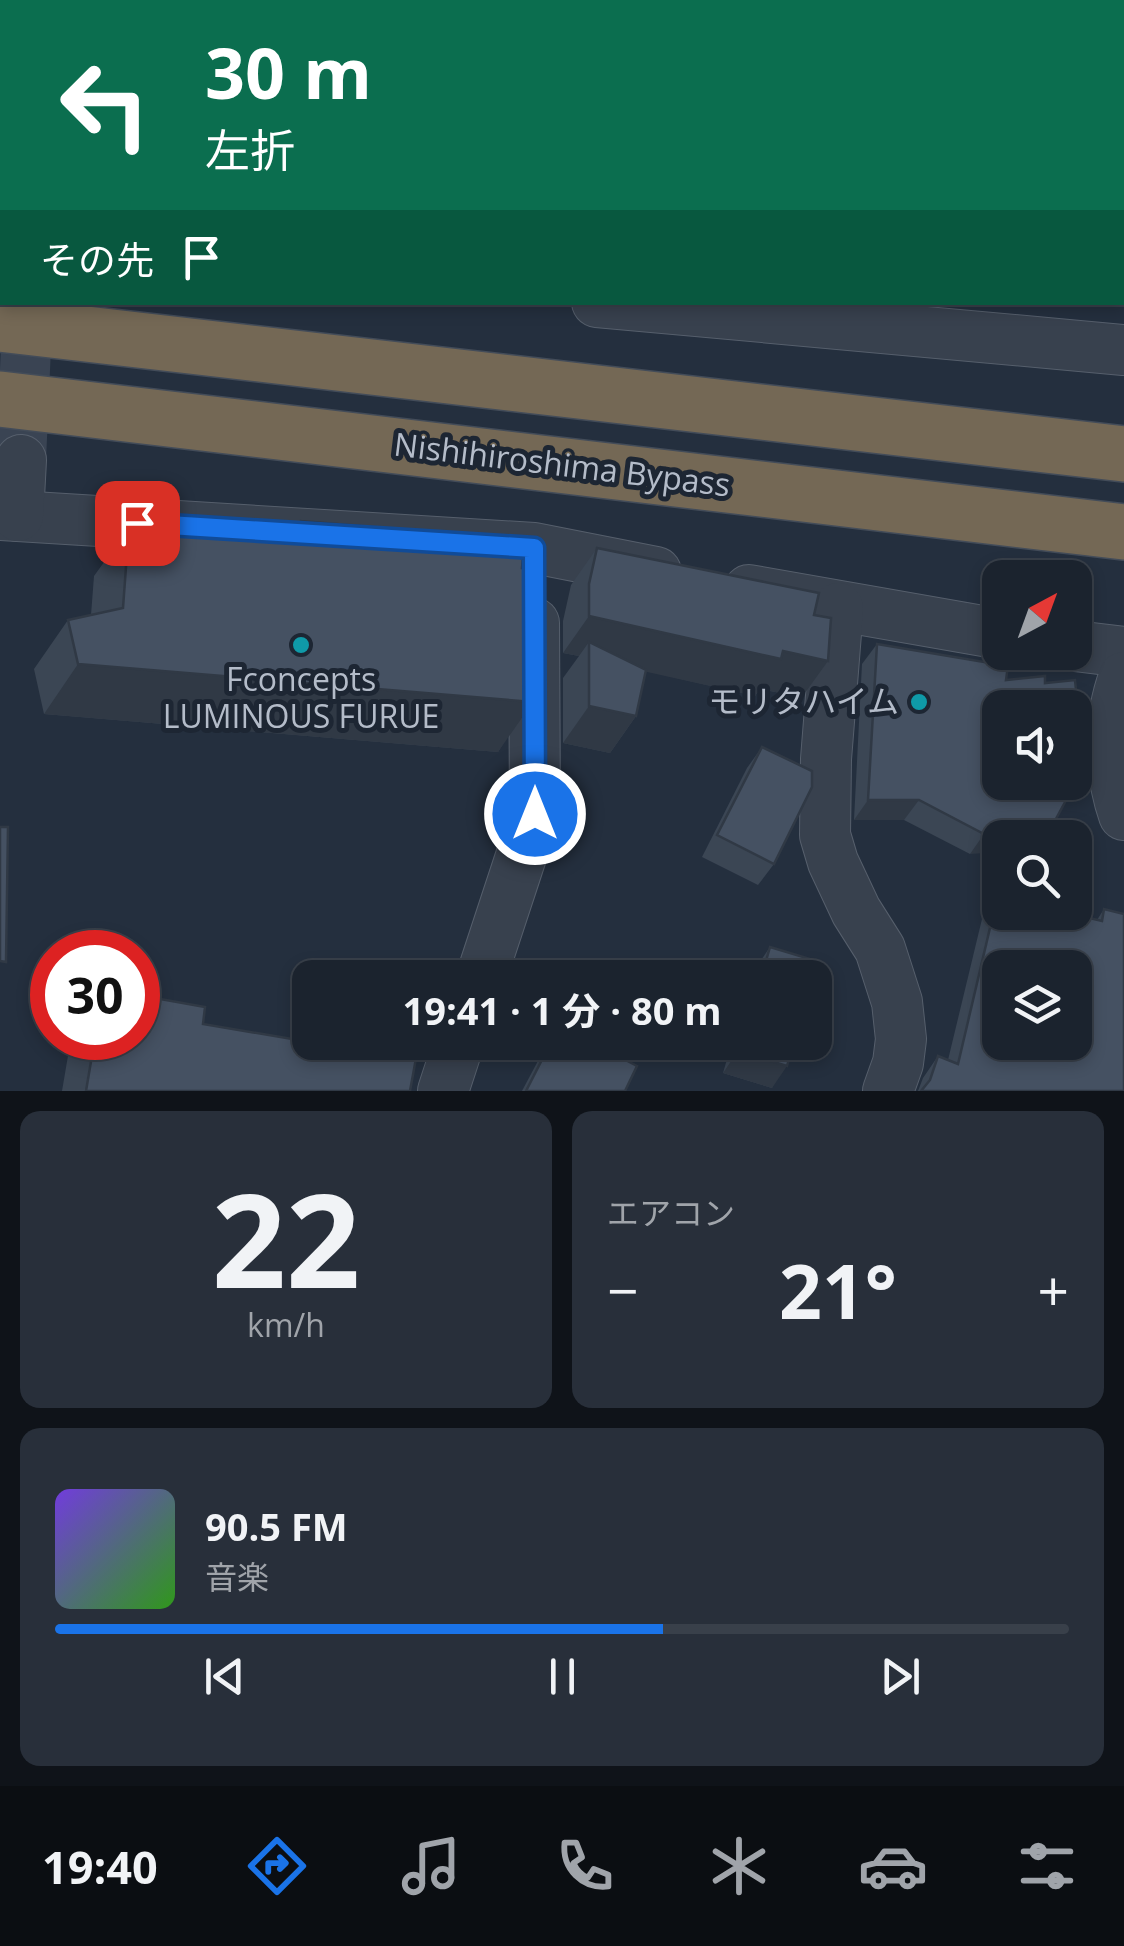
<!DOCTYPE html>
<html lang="ja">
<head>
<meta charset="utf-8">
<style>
  :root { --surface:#1b232e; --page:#282f3a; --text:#f1f3f6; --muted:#a0a4aa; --line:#39404a; --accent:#1a73e8 }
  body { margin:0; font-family:"Open Sans","Noto Sans JP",sans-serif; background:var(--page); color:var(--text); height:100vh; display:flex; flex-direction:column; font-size:38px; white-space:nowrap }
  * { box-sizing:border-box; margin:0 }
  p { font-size:32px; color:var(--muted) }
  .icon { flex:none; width:55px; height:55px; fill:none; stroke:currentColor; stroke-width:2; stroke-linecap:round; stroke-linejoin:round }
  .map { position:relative; height:1091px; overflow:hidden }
  .side { display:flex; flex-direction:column; gap:20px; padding:20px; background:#0f1319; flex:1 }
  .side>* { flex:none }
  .banner { position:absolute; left:0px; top:0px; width:1125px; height:305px; box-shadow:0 5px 15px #0003,0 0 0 2px var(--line); background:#0b6e4f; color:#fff; overflow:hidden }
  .needle { width:65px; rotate:41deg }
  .fabs { position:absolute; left:982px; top:560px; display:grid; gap:20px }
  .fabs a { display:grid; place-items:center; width:110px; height:110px; border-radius:20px; background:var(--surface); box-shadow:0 5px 15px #0003,0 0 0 2px var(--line); font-size:50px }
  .speed { position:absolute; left:30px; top:930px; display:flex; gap:20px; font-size:50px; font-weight:700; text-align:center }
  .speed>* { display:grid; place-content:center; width:130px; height:130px; border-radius:50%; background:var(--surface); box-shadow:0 5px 15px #0003,0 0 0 2px var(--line); line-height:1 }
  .speed .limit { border:15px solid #d22; background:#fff; color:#111 }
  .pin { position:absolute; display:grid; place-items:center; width:85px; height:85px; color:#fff; margin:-42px; border-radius:20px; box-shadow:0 5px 15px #0006 }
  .me { position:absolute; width:110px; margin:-55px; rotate:0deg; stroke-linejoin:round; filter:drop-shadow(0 0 8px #0008) }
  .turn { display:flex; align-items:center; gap:35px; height:210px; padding:0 40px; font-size:45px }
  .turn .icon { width:130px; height:130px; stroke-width:2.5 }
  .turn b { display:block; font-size:70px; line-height:85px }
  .then { display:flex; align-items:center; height:95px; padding:0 40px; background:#0003; gap:20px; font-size:38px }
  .big { font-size:75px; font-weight:700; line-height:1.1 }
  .side .card { flex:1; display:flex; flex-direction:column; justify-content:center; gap:15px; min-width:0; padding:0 35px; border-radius:20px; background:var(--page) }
  .side .dial { align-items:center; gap:0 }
  .dial b { font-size:130px; line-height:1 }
  .song { display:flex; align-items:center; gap:30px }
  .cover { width:120px; height:120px; border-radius:15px; background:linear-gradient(135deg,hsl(260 70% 55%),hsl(110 70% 35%)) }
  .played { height:10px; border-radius:5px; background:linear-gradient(90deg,var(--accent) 60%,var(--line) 60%) }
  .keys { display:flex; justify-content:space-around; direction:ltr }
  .heat { display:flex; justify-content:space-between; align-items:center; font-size:55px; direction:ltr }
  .side .tiles { flex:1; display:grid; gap:20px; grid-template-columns:1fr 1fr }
  .card:last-child { grid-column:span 2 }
  .trip { position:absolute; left:292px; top:960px; width:540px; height:100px; border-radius:20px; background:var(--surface); box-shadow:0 5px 15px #0003,0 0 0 2px var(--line); font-weight:700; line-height:100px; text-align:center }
  .tab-bar { display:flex; height:160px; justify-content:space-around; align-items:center; background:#0b0e12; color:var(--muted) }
  .tab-bar .icon { width:70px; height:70px }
  .tab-bar .on { color:var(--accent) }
  .tab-bar b { font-size:45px; color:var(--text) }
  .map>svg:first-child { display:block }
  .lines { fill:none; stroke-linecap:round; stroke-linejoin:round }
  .minor-tunnel { stroke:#3a4453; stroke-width:50; stroke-dasharray:50 25; stroke-linecap:butt }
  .minor-casing { stroke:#565f6c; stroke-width:52 }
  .highway-casing { stroke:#434c59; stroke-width:58 }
  .minor { stroke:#38414e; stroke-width:50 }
  .highway { stroke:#746855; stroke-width:55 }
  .wall { fill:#3b4654 }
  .shaded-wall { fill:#303945 }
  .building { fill:#455162; stroke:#303945; stroke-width:2.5; fill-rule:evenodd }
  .route-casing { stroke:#114b97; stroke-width:25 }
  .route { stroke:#1a73e8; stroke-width:18 }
  .culture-dot { fill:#0f9aa8; stroke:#1d2633; stroke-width:4 }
  .labels { text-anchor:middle; stroke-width:10; stroke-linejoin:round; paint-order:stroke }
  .street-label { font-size:32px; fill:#b4bcc9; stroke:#1d2633 }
  .poi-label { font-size:32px; fill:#b4bcc9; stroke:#1d2633 }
</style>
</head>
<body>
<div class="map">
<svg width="1124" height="1091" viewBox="0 0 1124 1091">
  <rect width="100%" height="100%" fill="#242f3e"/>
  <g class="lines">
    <path class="minor-tunnel" d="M21,460L28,302"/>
    <defs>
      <g id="minor">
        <path d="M755,2L756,0"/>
        <path d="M0,230H2"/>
        <path d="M597,302L1124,350"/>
        <path d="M0,515L534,548L656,572"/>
        <path d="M18,516L21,460"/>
        <path d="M749,590L1000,634"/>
        <path d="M838,608L826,759L825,835L833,862L856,911L880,949L897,1002L901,1039L898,1063L888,1091"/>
        <path d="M1075,646L1124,652"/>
        <path d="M1124,677C1108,720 1109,772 1124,815"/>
        <path d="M481,978L535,814L534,623"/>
        <path d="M443,1091L459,1042"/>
      </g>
      <g id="highway">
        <path d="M0,324L1124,454"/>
        <path d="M0,399L1124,532"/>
      </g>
    </defs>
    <use href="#minor" class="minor-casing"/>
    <use href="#highway" class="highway-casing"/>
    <use href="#minor" class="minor"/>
    <use href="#highway" class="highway"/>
  </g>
  <g class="wall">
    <path d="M141,511L195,528L290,537L301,521L408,547L522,568L541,682L498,752L44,714L34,669L68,620L91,615L94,576Z"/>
    <path d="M597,548L814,615L802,697L760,689L755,696L646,671L636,716L610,753L563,743V678L579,656L563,653V621L571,585Z"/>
    <path d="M877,644L1006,680L1051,828L1044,838H1000L970,854L904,820H854L862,664Z"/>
    <path d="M762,747L774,864L758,885L702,857L747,768Z"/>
    <path d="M997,898L1097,920L1104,909L1124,1091H918L923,1078L938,1056L948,1060L982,919Z"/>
    <path d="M770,947L815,978H752L755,969Z"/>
    <path d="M203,1024L333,1046L335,1042H419L410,1091H62L71,1038H138Z"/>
    <path d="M548,1042H591L625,1091H522Z"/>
    <path d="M732,1042H794L772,1088L723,1073Z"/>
  </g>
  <g class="shaded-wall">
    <path d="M589,616L783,651L828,661L802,697L760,689L755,696L589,659V642L579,656L563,653Z"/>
    <path d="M78,664L534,680L541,682L527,702H533L498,752L44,714Z"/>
    <path d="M589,706L636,716L610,753L563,743Z"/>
    <path d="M868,800H919L904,820H854Z"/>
    <path d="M1051,828L1044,838H1000V852L970,854L984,834Z"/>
    <path d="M738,1051L787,1066L772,1088L723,1073Z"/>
  </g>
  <g class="building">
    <path d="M141,511L190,516L189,525L195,528L299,538L301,521L409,530L408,547L523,556L522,568L540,569L541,682L534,680L533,702L78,664L68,620L123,608L129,526H134V521H140Z"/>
    <path d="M597,548L819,593L814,615L831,618L828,661L783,651L781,659L589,616V584Z"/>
    <path d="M589,642L646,670L636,716L589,706Z"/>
    <path d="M877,644L1008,666L1006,680L1045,676V683L1075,680L1084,767L1051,828L984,834L919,800H868ZM1000,708H1075V782H1000Z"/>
    <path d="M762,747L812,771V787L774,864L717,835Z"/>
    <path d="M0,827H8L6,962L0,961Z"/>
    <path d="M997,898H1000V912H1064L1102,921L1104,909L1124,914V1091H921L930,1080L938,1056L958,1064ZM1000,968H1075V1042H1000Z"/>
    <path d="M770,947L820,962L815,978H761Z"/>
    <path d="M138,995L205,1007L203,1024L310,1042L342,1048L343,1042H419L410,1091H86L95,1038H138Z"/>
    <path d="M551,1042H591L637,1066L625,1091H526Z"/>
    <path d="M741,1042H794L787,1066L738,1051Z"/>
  </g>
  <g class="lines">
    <defs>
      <path id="route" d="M137,523L534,548L535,814"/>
    </defs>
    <use href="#route" class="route-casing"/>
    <use href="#route" class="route"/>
  </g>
  <g class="culture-dot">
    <circle cx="301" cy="645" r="10"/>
    <circle cx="919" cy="702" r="10"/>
  </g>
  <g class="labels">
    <g class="street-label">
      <text transform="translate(562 465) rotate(7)" y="11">Nishihiroshima Bypass</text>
    </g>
    <g class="poi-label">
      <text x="301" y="691">Fconcepts<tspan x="301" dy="37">LUMINOUS FURUE</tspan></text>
      <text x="899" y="713" text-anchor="end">モリタハイム</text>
    </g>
  </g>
</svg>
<div class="fabs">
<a><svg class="needle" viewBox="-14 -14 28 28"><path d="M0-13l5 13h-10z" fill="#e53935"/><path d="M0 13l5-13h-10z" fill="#a0a4aa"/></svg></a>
<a><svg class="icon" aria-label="sound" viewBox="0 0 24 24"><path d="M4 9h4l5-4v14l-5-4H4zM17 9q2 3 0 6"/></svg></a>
<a><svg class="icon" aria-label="search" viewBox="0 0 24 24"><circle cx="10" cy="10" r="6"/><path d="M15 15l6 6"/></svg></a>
<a><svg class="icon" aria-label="layers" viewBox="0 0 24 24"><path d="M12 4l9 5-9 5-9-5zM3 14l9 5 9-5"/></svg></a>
</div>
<div class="speed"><div class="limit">30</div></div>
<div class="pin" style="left:137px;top:523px;background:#d93025"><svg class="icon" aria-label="arrive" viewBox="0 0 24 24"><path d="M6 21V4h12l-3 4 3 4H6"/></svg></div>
<svg class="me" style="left:535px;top:814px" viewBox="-20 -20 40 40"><circle r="17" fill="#1a73e8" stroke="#fff" stroke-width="3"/><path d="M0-11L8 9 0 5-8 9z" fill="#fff"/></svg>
<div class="trip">19:41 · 1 分 · 80 m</div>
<div class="banner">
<div class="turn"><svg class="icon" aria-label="left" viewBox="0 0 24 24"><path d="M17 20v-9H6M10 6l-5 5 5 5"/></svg><div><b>30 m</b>左折</div></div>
<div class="then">その先<svg class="icon" aria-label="arrive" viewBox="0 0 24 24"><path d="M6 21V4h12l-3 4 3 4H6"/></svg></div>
</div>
</div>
<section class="side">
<div class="tiles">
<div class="card dial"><b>22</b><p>km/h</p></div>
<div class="card"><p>エアコン</p>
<div class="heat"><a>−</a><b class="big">21°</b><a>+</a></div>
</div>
<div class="card">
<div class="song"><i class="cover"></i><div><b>90.5 FM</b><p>音楽</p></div></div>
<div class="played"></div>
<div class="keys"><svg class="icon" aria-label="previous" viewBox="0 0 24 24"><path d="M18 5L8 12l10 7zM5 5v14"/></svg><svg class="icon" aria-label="pause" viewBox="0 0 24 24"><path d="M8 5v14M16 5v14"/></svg><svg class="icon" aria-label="next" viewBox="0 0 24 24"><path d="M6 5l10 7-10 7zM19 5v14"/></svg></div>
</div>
</div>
</section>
<nav class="tab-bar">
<b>19:40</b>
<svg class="icon on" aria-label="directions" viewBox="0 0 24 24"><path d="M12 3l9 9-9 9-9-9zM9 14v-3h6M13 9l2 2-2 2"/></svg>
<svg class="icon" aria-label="music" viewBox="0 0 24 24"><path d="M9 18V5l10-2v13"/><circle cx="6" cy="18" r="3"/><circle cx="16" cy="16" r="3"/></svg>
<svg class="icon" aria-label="phone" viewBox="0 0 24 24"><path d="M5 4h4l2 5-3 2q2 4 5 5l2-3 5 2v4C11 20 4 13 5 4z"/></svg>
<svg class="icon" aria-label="climate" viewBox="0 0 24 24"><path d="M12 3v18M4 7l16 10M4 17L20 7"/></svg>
<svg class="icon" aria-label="car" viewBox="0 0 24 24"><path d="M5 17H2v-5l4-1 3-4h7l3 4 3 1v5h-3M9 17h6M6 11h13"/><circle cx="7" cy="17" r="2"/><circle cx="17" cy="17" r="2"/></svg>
<svg class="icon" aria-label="filters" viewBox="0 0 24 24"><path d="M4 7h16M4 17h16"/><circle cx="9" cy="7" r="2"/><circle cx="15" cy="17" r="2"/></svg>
</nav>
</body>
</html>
